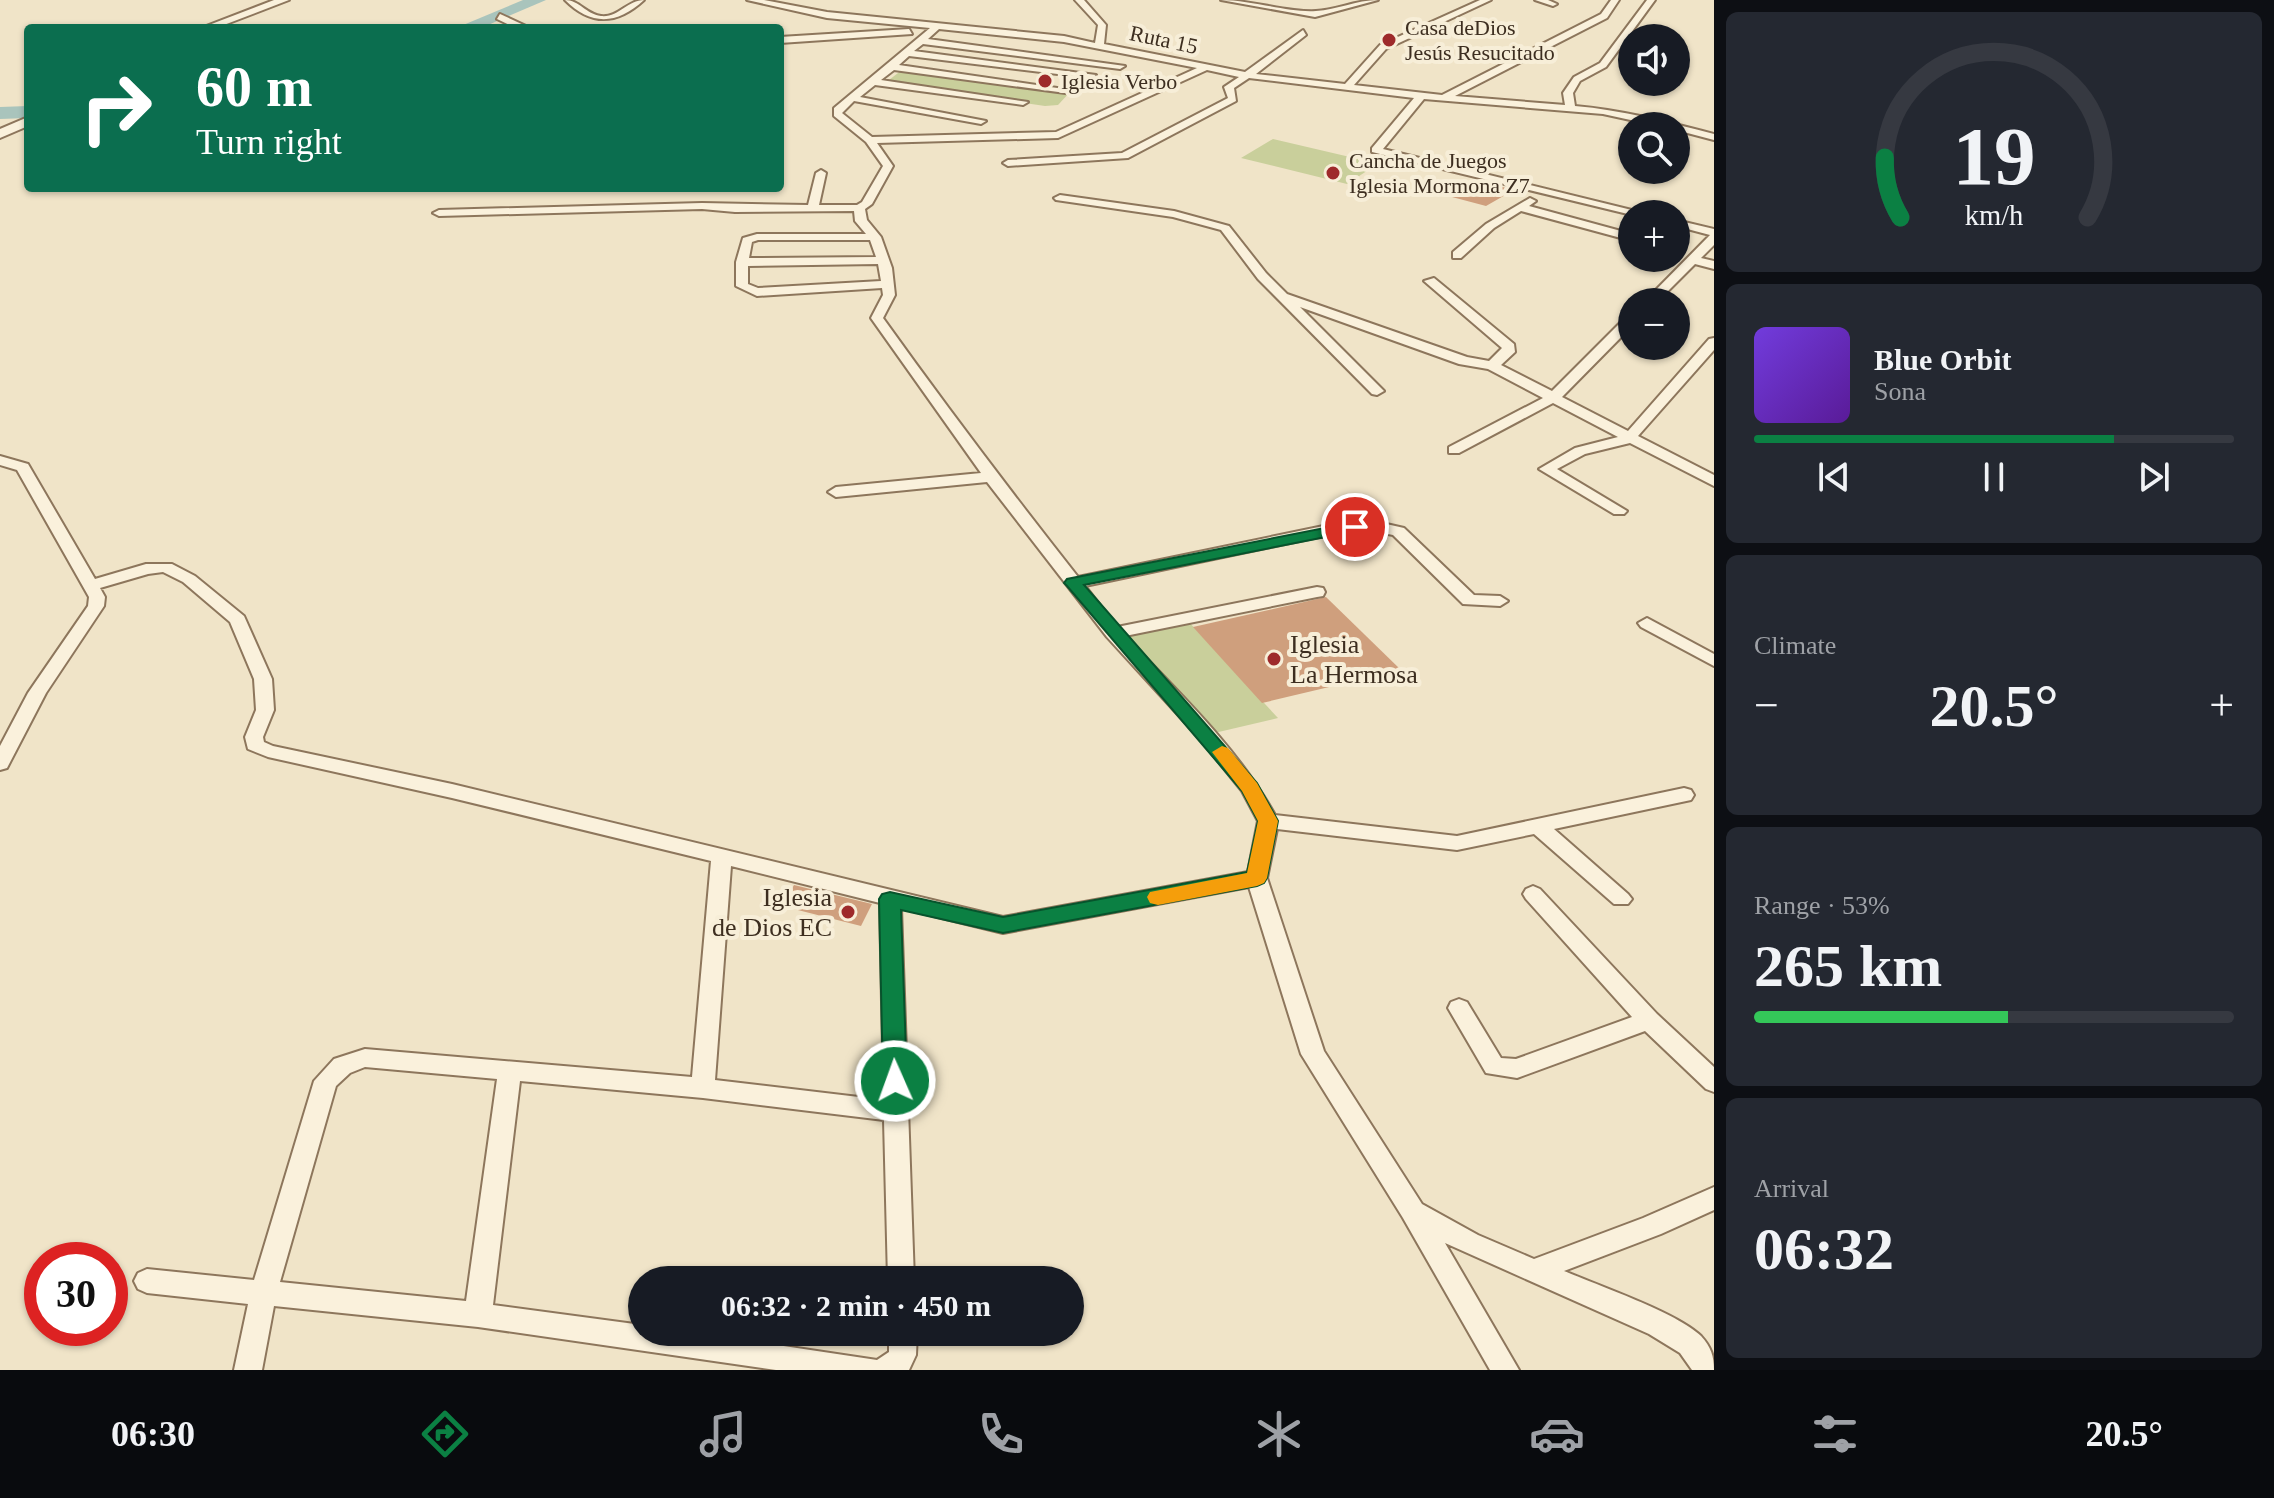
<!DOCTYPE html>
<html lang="en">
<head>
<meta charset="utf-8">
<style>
  :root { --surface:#171b24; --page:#242831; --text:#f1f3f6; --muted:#9ea1a6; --line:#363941; --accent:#0b8043 }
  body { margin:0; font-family:Georgia,serif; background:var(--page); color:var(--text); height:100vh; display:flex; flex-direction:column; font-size:30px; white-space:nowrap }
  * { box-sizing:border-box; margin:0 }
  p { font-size:26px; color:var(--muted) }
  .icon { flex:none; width:44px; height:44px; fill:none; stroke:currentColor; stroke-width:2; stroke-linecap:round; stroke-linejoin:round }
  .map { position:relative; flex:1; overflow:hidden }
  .drawer { display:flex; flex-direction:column; gap:12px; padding:12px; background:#0d0f14; width:560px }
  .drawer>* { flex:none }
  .guide { position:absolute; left:24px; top:24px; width:760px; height:168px; border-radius:8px; box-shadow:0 2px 6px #0004; background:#0b6e4f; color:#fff; overflow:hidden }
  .fabs { position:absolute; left:1618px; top:24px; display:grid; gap:16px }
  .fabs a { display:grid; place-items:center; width:72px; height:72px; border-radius:50%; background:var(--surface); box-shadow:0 2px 6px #0004; font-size:40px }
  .speed { position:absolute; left:24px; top:1242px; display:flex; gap:16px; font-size:40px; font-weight:700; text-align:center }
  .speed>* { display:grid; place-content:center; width:104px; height:104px; border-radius:50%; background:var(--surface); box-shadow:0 2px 6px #0004; line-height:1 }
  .speed .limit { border:12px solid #d22; background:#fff; color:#111 }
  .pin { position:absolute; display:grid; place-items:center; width:68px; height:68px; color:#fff; margin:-34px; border:4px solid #fff; border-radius:50%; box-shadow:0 2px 8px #0007 }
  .me { position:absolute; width:88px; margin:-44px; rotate:358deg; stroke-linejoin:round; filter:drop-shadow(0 0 6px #0008) }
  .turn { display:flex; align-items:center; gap:28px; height:168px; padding:0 40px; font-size:36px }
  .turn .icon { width:104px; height:104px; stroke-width:2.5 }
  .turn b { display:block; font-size:56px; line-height:68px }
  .big { font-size:60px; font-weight:800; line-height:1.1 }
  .drawer .tile { flex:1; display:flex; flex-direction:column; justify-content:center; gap:12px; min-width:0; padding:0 28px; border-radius:12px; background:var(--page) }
  .drawer .dial { align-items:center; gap:0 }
  .dial svg { height:208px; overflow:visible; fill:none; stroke:var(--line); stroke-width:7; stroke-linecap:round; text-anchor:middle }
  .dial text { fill:var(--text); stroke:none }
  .song { display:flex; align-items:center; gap:24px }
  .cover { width:96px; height:96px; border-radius:12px; background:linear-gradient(135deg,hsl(260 70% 55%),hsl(270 70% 35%)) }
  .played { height:8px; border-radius:4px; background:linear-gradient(90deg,var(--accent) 75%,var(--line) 75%) }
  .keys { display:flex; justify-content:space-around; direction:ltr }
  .heat { display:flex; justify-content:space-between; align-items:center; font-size:44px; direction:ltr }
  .charge { height:12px; border-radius:6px; background:linear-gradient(90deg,#34c759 53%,var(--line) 0) }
  .trip { position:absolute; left:628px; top:1266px; width:456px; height:80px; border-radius:40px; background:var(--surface); box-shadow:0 2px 6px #0004; font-weight:800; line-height:80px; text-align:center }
  .dock { display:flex; height:128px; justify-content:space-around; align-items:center; background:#090b0e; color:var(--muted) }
  .dock .icon { width:56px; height:56px }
  .dock .current { color:var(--accent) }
  .dock b { font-size:36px; color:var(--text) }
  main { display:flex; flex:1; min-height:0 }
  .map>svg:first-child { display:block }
  .green { fill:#c9cf9b }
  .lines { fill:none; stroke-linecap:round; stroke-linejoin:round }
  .river { fill:#a9c4bc; fill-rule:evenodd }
  .building { fill:#cf9f7d }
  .minor-casing { stroke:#8d765c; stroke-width:4 }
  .tertiary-casing { stroke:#8d765c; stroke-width:4 }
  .minor { fill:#faf1dc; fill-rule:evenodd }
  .tertiary { fill:#faf1dc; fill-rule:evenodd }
  .route { fill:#0b8043; stroke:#07532c; stroke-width:2 }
  .slow { fill:#f59e0b }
  .poi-dot { fill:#9e2a2b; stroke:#f7eed8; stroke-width:3 }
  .labels { text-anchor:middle; stroke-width:8; stroke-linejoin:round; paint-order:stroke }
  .far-poi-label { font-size:22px; fill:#3d2e20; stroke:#f7eed8; text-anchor:start }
  .far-street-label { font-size:22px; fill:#3d2e20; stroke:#f7eed8 }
  .poi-label { font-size:26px; fill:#3d2e20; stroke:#f7eed8; text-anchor:start }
</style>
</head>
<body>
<main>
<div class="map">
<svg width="1714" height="1370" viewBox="0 0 1714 1370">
  <rect width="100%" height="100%" fill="#f0e4c8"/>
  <g class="green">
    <path d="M902,70L1071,91L1058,105L1045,106L885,83Z"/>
    <path d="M1273,139L1367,161L1374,157L1385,159L1347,184L1241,158Z"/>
    <path d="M1188,621L1278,718L1210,734L1117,633Z"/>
  </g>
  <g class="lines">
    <g class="river">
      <path d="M523,0H546L481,28H456Z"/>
      <path d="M28,106V118L0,119V107Z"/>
    </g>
  </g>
  <g class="building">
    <path d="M1480,181L1514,190L1486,206L1452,197Z"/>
    <path d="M1326,597L1401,670L1262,703L1193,627Z"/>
    <path d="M794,885L872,904L861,926L782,906Z"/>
  </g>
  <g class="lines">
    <defs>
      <g id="minor">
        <path d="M565,0C579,0 586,14 601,16C618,18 628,0 644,0C617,25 591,26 565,0Z"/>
        <path d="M747,0H764L827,12L1064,36L1095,43L1098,25L1075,0H1084L1106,25L1104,44L1245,72L1303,30L1306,35L1256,74L1345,84L1380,45L1480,0H1491L1386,49L1354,85L1442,95L1601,14L1611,0H1619L1607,18L1455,96L1565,105L1563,93L1574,77L1600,63L1647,0H1655L1606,67L1580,81L1573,93L1575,106C1622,110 1668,122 1714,134V140L1676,130V126H1658L1603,114L1424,99L1383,149L1648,214L1632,215L1372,152V148L1414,98L1249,78L1234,88L1236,101L1128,158L1008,166L1003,163L1008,160L1122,153L1228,98L1224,87L1239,77L1207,70L1058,138L877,143L893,166L872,204L865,209L867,220L881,237L892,268L895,295L883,318C946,406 1011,492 1078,577L1338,523L1373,521L1404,528L1474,595L1500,596L1508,601L1500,606L1463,604L1393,535L1373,531L1338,533L1085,586L1117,627L1317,587L1323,588L1325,592L1323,596L1317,597L1125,636C1178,692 1237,747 1275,815L1457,836L1684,788L1691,790L1694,795L1691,800L1554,829L1628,894L1632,899L1628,904H1614L1534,834L1457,850L1277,829L1267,878L1324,1051L1422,1204L1478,1235L1534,1259L1643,1218L1714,1187V1210L1661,1234L1564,1271C1597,1285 1678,1313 1701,1336C1711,1347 1714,1356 1714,1370H1692L1680,1353L1649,1334L1445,1243L1519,1370H1490L1403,1218L1301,1054L1249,887L1003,933L901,908L914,1280H888L884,1120L703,1098L520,1081L493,1305L642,1325V1332H690L877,1360L889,1352V1332H917L916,1355L909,1370H776L478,1327L274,1306L262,1370H234L248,1304L147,1293L138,1289L134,1281L138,1273L147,1269L254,1280L314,1081L334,1059L365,1049L692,1077L711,861L452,798L268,757L248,749L245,737L256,710L254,679L230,622L183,582L163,572L148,574L100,588L105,597L104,606L46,693L7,768L0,770V746L28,693L88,606L89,597L17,470L0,465V456L28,464L95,579L146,564H172L195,576L244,616L272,679L274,710L263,737L264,742L273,746L452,784L1003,917L1248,872L1258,821L1242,791L1201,740L1107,637L987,482L836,497L828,492L836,487L981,473L871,318L883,295L882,288L757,296L736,286V262L743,238L757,234H866L855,221L854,211L735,212L702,209L439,216L433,213L439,210L702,203L808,205L816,173L821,170L826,173L819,205H857L862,202L883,166L866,142L834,116V108L930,28L827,18ZM939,29L1064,42L1197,68L1056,132L872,137L842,113L854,101L981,124L986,121L860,97L875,85L1023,105L1028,102L881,80L894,70L1073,94L1078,91L899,65L909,56L1091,78L1096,75L914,51L923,44L1120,69L1125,66L928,39ZM758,240H870L876,257L749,258L752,242ZM878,264L881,281L758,288L748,284V266ZM731,866L880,903L884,1100L715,1080ZM365,1067L497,1079L466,1301L280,1282L336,1086L350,1073Z"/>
        <path d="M1221,0C1252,0 1289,13 1316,11C1337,10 1356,0 1378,0L1315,17Z"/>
        <path d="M1535,0H1548L1557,4L1553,6Z"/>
        <path d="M500,14L526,26L527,28H516L497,19Z"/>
        <path d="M909,29L912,34L780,43V37Z"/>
        <path d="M1060,195L1174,211L1229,226L1266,273L1287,294L1467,357L1489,361L1502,348L1424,281L1434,278L1514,344L1515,352L1501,365L1552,391L1627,316L1632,315V326L1562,397L1628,431L1709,339L1714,338V350L1638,436L1714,475V486L1630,443L1585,454L1557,469L1627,511L1624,514H1614L1539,469L1575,448L1618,437L1553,403L1459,453H1449V447L1543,398L1488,369L1459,364L1300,307L1384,391L1377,395L1372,394L1258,279L1221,230L1173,217L1056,200L1054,198Z"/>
        <path d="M1530,198L1536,201L1529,206L1632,234V241L1521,211L1494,228L1461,258H1453V252L1486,224Z"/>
        <path d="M1676,220L1714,229V245L1701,258L1714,261V269L1695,264L1657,302H1644L1710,235L1676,226Z"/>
        <path d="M1647,618L1714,654V666L1641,627L1638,623Z"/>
        <path d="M1533,886L1540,889L1657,1014L1714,1067V1092L1706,1089L1645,1031L1517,1078L1486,1073L1448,1008L1451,1002L1459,999L1467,1002L1501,1058L1516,1059L1632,1017L1526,899L1523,894L1526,889Z"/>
      </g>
      <g id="tertiary">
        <path d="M274,0H289L216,28H201Z"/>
        <path d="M28,117V126L0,138V129Z"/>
      </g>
    </defs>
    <use href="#minor" class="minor-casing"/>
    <use href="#tertiary" class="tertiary-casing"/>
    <use href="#minor" class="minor"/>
    <use href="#tertiary" class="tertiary"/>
  </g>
  <path class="route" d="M1355,522L1363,527L1361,530L1084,585L1257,783L1278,821L1267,878L1264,883L1257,886L1003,933L901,910L907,1081L903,1088L895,1090L886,1088L883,1081L879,899L882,894L890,892L1003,917L1247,872L1258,821L1242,791L1067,586L1064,583L1067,579Z"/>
  <path class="slow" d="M1222,746L1228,748L1257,783L1278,821L1267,878L1264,883L1257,886L1158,905L1150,903L1147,897L1150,892L1247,873L1258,821L1242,791L1212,752Z"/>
  <g class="poi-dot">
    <circle cx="1389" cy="40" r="8"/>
    <circle cx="1045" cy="81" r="8"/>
    <circle cx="1333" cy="173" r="8"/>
    <circle cx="1274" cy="659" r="8"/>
    <circle cx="848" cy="912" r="8"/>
  </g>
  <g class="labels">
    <g class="far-poi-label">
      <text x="1405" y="35">Casa deDios<tspan x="1405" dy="25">Jesús Resucitado</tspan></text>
      <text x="1061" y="89">Iglesia Verbo</text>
      <text x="1349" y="168">Cancha de Juegos<tspan x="1349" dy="25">Iglesia Mormona Z7</tspan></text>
    </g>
    <g class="far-street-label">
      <text transform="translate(1164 39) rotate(12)" y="8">Ruta 15</text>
    </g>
    <g class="poi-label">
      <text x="1290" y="653">Iglesia<tspan x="1290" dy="30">La Hermosa</tspan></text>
      <text x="832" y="906" text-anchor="end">Iglesia<tspan x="832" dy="30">de Dios EC</tspan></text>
    </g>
  </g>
</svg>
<div class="fabs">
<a><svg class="icon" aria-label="sound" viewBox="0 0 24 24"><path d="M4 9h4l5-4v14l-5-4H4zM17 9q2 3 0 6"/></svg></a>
<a><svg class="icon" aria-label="search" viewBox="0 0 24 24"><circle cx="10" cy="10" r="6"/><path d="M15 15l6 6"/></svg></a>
<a>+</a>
<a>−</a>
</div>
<div class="speed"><div class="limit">30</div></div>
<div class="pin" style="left:1355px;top:527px;background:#d93025"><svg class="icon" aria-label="arrive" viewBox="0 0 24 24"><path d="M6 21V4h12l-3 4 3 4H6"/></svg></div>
<svg class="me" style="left:895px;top:1081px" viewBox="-20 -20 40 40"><circle r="17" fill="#0b8043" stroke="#fff" stroke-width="3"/><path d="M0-11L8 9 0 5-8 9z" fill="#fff"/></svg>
<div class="trip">06:32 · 2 min · 450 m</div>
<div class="guide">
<div class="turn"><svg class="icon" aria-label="right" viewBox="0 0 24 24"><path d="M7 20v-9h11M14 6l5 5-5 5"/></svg><div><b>60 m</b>Turn right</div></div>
</div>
</div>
<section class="drawer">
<div class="tile dial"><svg viewBox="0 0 100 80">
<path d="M14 69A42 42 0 1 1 86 69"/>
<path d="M14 69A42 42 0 0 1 8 46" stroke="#0b8043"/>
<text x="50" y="56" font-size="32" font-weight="700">19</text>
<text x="50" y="72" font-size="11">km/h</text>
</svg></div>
<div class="tile">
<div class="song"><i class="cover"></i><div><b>Blue Orbit</b><p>Sona</p></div></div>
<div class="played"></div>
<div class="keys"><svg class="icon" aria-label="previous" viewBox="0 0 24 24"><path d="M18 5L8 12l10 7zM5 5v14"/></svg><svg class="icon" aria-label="pause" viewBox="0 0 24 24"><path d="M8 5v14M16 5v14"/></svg><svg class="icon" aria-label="next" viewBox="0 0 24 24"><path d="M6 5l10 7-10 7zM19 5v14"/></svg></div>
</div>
<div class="tile"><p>Climate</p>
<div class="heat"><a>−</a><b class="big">20.5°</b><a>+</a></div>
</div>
<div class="tile"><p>Range · 53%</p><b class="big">265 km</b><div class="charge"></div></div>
<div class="tile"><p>Arrival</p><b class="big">06:32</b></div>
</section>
</main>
<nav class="dock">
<b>06:30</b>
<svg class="icon current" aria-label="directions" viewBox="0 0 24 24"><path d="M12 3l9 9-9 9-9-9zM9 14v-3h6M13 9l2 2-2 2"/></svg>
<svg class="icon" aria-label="music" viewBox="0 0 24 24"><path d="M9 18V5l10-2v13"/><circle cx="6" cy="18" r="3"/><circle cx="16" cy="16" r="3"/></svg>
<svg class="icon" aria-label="phone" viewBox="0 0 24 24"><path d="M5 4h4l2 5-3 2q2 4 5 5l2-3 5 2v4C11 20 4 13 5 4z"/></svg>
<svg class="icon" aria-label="climate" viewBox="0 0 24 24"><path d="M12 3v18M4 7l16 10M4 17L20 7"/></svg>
<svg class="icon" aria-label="car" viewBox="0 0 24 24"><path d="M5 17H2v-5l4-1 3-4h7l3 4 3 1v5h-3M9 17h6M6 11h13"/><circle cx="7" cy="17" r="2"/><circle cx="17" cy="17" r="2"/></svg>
<svg class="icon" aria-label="filters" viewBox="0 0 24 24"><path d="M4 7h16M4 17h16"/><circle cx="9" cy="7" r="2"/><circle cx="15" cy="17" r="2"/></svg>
<b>20.5°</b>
</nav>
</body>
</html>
